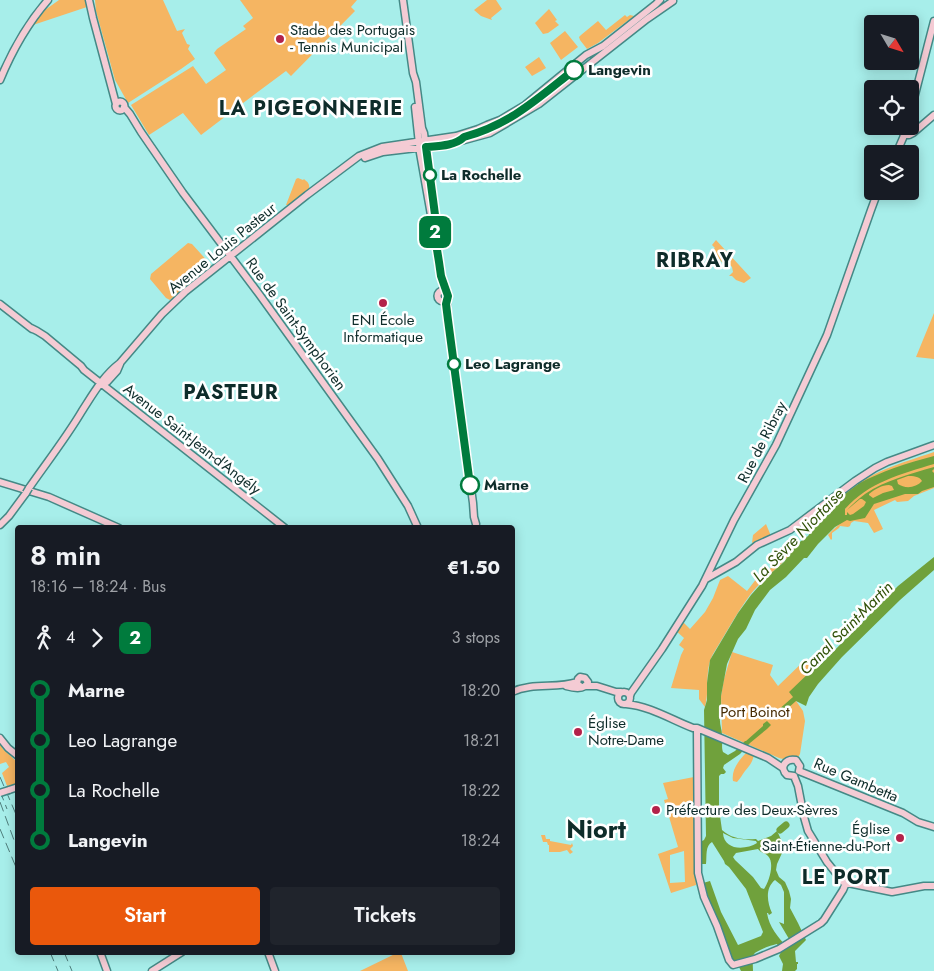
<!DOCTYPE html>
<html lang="en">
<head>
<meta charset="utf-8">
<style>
  :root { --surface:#171b24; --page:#20242c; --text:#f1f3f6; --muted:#9ea1a6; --accent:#ea580c }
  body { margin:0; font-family:Jost,sans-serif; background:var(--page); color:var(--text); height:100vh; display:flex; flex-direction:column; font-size:19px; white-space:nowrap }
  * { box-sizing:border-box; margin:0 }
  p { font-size:16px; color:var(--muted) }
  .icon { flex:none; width:28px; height:28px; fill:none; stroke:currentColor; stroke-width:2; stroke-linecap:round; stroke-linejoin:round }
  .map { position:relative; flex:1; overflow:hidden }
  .sheet { position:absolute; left:15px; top:525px; width:500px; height:430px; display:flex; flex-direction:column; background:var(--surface); border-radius:5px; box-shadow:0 2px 12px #0003 }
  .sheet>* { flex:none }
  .badge { padding:0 10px; border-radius:8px; font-size:18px; line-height:32px }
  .needle { width:32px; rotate:128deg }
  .buttons { position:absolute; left:864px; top:15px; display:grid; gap:10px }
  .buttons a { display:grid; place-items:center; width:55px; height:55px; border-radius:5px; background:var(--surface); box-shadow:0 2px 12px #0003; font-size:25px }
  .map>.badge { position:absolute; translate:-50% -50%; box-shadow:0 0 0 2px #fff }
  .legs { display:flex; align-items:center; gap:8px; height:55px; padding:0 15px; font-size:16px }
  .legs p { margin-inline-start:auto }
  .headline { display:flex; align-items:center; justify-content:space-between; height:85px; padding:0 15px }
  h1 { font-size:28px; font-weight:600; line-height:38px }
  .button { display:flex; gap:10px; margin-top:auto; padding:10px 15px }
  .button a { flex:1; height:58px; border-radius:5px; background:var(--accent); color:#fff; font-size:20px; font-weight:600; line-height:58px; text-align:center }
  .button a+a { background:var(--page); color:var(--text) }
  ul { padding:0 15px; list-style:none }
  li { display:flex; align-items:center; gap:18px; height:50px; font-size:19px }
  li i { display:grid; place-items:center; width:8px; height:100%; margin:0 6px; background:currentColor }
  li i::after { content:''; width:12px; height:12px; margin:-6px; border:4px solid; border-radius:50%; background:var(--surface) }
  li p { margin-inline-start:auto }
  li:first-child i { background:linear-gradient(#0000 50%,currentColor 0) }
  li:last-child i { background:linear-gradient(currentColor 50%,#0000 0) }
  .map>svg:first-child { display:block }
  .green { fill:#f5b562; fill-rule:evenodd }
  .water { fill:#70a13c; fill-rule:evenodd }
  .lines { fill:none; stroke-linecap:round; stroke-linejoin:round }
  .river { stroke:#70a13c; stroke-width:7 }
  .secondary-casing { stroke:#448986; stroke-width:9 }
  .secondary { stroke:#f4cbd4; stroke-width:6 }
  .rail { stroke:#4f7e7c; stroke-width:1; stroke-dasharray:10 5; stroke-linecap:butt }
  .secondary-bridge-casing { stroke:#448986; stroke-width:9; stroke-linecap:butt }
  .secondary-bridge { stroke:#f4cbd4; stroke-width:6 }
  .line-1-casing { stroke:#fff; stroke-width:11 }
  .line-1 { stroke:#007b3d; stroke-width:8 }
  .poi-dot { fill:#b3224a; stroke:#fff; stroke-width:2 }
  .stop-1-dot { fill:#fff; stroke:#007b3d; stroke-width:2.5 }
  .labels { text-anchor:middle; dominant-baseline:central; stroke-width:5; stroke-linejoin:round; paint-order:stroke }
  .poi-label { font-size:15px; fill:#0e2c2a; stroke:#fff; text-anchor:start }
  .stop-label { font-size:15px; font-weight:bold; fill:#0e2c2a; stroke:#fff; text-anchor:start }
  .street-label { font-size:15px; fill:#0e2c2a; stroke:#fff }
  .park-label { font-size:15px; fill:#452900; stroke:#fff }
  .water-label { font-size:16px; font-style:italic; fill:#315108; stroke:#fff }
  .district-label { font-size:20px; font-weight:bold; letter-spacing:1px; fill:#0e2c2a; stroke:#fff }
  .town-label { font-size:25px; font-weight:bold; fill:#0e2c2a; stroke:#fff }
</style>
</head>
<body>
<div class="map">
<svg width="934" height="971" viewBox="0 0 934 971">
  <rect width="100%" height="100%" fill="#a7eeea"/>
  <path class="green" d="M59,0h27l1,7 -54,18 12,-15z
    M95,0h68l14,31 8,-2 -3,4 5,11 3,1 -2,4 7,10 -14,10 -53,34 -13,-23 -19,-69z
    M240,0h117l-6,7 4,4 -64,65 -5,-5 -31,23 -54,41 -18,-22 -34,22 -18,-30 62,-39 13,18 20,-14 -12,-17 3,-4 29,-20 -3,-3 10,-8z
    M487,0h9l6,9 -11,9 1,2 -11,-4 -7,-6z
    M549,9l8,11 -2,1 4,4 -11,8 -5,1 -8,-11z
    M625,15l2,2 3,-2 4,1 -36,27 -11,6 -7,-9 -1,-3 2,-2 17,-14 8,9z
    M565,31l13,16 -17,13 -11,-17z
    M539,57l7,11 -14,8 -7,-9z
    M298,178l5,2 1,-1c3,3 6,4 5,10l-21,16h-2l10,-26z
    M716,240l35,38 -7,5 -8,-3 -4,-4h-3l4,-4 -1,-5 -2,-2 -5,1 -13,-16 3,-2 -3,-3z
    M188,243l4,1 19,21 -41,35 -4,-2 -16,-19 1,-5z
    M934,313v46l-18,-2z
    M934,452v36l-20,8 -6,5 -11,1 -2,-2 -21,10 9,19 -9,4 -6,-10 -14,-2 -3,2 -1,3 -2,1 -8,-1 -1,2 -7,5v6l-1,1 -3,-5c9,-10 17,-12 17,-26l2,-3 -6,-9c29,-26 58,-33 93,-45z
    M766,524l5,12 -3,1 -1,-1 -15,7 1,-8z
    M797,544c-11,20 -33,33 -47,51 -14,19 -25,40 -37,59 -9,17 -3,36 -8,53l-6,-8v-9l-28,-2 10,-33 3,-6 -5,-4 5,-7 -9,-8 7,-9 8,8 15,-17 8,-14 7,-18 8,-4 19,15 10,-13 7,-6 9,-5 18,-21h3z
    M732,652l41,13 -3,10 8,11 28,-27 9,9 -25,24 13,19 2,10 -5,33 -3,5c-7,-1 -12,1 -18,-1l-57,-25 -1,-37 3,-17z
    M0,744l3,5 14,13v22l-10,2 -5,-13 7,-6 -3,-5 -6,2z
    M747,752l7,3c-2,8 -4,10 -9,16 -3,4 -5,8 -8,11l-4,-1c-2,-11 6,-21 14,-29z
    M694,777l2,108 -25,8 -13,-39 20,-7 -14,-47 4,-1 -5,-16zM684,851l1,31 -15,1v-28z
    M541,835h4l1,4h4v2l21,4 1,-2 1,3 -3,3 3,3 -3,2 -3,-4 -7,2h-11v-7h-1l-1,-3h-4z
    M399,952l2,1 7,18h-48z"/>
  <path class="water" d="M934,456v8c-33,10 -65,18 -89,45v6h2v-3l3,3 3,-1 11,-8 2,-4 -4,-3h-2l-13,11c5,-5 11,-11 18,-16 21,-14 45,-20 69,-27v2l-2,2 2,2v14l-12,4 -4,3h-13l-31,10 -9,14 -15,3 -3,-1 -12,7 -17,17 -11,14h-3l-18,19 -16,13 -15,20 -9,19 -8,10 -11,25 -6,32v18c-3,8 1,14 1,21 1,6 -1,12 1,17l5,3 7,-4 10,-10h1l17,-15v-2l4,-3 4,4 -4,4 -17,14 -10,11 -16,11 -1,3 3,4 -2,2h-3l-2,2v33l3,21c10,9 22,10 34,9l2,2 13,-5 6,-5c4,8 6,12 6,21l-1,1 -5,11 -1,6 3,7 6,5 4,9 2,8 -1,9 8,15 8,17 -11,11 1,11h2v2h-1v5l-2,2h-13l1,-7 -4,-8 2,-4 -4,-8c-5,1 -20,6 -23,10 -2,4 -1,13 -1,17h-12l-4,-8 -6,-6 -28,-74 7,-2 11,31 17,33 23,-9 2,-4 -17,-43 -17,-22 -4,-3 -1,-3 -12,-19c-7,4 -5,14 -6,22h-4v-23l2,-1 2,-4 -2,-126 3,-10v-17l3,-23 28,-47 13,-18 18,-20 15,-13 13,-18 11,-8 8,-11 13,-11 12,-17 16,-12h1v-1c24,-13 49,-21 76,-28zM908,476c5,0 11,0 14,5 -6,7 -17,8 -24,3l-1,-4zM889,485l3,1 2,4 -11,3 -10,5 -4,-3v-1c6,-5 13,-9 20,-9zM723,833l10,5 23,3 1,2c-11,7 -33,8 -34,-10zM758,849c3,4 7,4 10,7 7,7 1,26 -4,33l-3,-1 -8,-11 -18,-17 -2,-3 3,-4zM775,880l6,5 3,7v32l-5,-2 13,22 -5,3c-9,-10 -18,-20 -20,-34h1l1,2 3,-2c-5,-11 -7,-25 3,-33z
    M934,557v13l-34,30 -58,57 -24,27 -9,13 -3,9 -10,-5 -17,15 3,-5 -4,3 -1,-3 16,-14 -4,-5 26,-25h3l6,-6 74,-75z"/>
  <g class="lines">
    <path class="river" d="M780,830l6,-5"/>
    <g class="secondary-casing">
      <path id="secondary" d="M89,0l4,18 23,86
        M403,0l10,73 3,9 6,46 2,5 11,90v8
        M0,80c12,-29 27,-56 48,-80
        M115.5 106a4.5 4.5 0 1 1 9 0a4.5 4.5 0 1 1-9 0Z
        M124,107l6,7 11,18 42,61 76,101 119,165 30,47 10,22
        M415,107l5,46 11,62
        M910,114l24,-93
        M904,135h5l4,-2 21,-18
        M896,154l7,-16 4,-12
        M365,158l18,-6 67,-8 40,-11 49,-29 108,-85 26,-18
        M433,228l8,48 5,15
        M437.5 296a5.5 5.5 0 1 1 11 0a5.5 5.5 0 1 1-11 0Z
        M447,300l1,20 25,183 1,14 2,7
        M0,304l32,25
        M31,328l6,3 8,5 36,30 3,4 201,158
        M107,382l10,-11 3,-7
        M0,482l49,15 70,31
        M29,488c18,-26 37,-50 53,-77 11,-17 21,-35 38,-48l42,-49 23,-22 122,-97 52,-39 23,-9 74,-11 22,-7 9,-4 13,-5 25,-15 61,-50 17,-9 53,-42 4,-4
        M0,525l9,-9 17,-23
        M706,579l30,-17 21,-17 33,-15 65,-49 20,-13 12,-6 47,-17
        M566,686c7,2 19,4 22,-4l-3,-4 -5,-1 -2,2 -1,5 3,2
        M586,686h11l19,6h5
        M618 698a6 6 0 1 1 12 0a6 6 0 1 1-12 0Z
        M512,692c21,-10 44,-3 65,-10
        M630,696l1,-3 31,-44 40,-63 32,-66 42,-75 51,-110 44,-125 7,-19
        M626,704c24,2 46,16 67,24h4l71,30 15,10
        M697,728l1,145 6,24 13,29 12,34 4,5 22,-6 24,-10 42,-26 3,-3 19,-30 3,-7
        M0,738l8,10 10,8
        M799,771l104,42 15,9 16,5
        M794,776l4,10 6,31 4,14 19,31 16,20 49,10 32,-6h10
        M794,776l-7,-1c-8,-7 -2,-17 9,-15l4,6 -1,5
        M9,790l9,-3
        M100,952l7,19
        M268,952l7,19
        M152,971l30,-19"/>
    </g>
    <use href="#secondary" class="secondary"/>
    <path class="rail" d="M0,777l18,42
      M0,791l7,18
      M0,802l18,49
      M0,829l18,43
      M50,952l8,19
      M64,952l8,19"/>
    <g class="secondary-bridge-casing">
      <path id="secondary-bridge" d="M26,493l3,-5
        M0,793l9,-3"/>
    </g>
    <use href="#secondary-bridge" class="secondary-bridge"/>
  </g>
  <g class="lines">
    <g class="line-1-casing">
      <path id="line-1" d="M470,485l-22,-165 -2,-16 2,-8 -7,-20 -2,-14 -5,-31 2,-8 -2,-16 -8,-60c12,-1 29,-1 38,-10 47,-13 73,-38 110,-67"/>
    </g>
    <use href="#line-1" class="line-1"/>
  </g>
  <g class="poi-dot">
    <circle cx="280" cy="39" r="5"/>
    <circle cx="383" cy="303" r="5"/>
    <circle cx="578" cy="732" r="5"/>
    <circle cx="656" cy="810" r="5"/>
    <circle cx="900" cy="838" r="5"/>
  </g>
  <g class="stop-1-dot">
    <circle cx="574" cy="70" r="9"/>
    <circle cx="430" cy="175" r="6"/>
    <circle cx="454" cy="364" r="6"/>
    <circle cx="470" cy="485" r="9"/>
  </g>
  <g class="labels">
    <g class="poi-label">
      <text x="290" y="30">Stade des Portugais<tspan x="290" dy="17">- Tennis Municipal</tspan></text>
      <text x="383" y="320" text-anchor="middle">ENI École<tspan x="383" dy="17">Informatique</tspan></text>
      <text x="588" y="723">Église<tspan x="588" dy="17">Notre-Dame</tspan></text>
      <text x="666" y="810">Préfecture des Deux-Sèvres</text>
      <text x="890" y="829" text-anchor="end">Église<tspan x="890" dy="17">Saint-Étienne-du-Port</tspan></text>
    </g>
    <g class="stop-label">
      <text x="588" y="70">Langevin</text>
      <text x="441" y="175">La Rochelle</text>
      <text x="465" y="364">Leo Lagrange</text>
      <text x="484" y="485">Marne</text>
    </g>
    <g class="street-label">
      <text transform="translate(222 248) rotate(-39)">Avenue Louis Pasteur</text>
      <text transform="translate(296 324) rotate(54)">Rue de Saint-Symphorien</text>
      <text transform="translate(192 439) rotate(38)">Avenue Saint-Jean-d'Angély</text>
      <text transform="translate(762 442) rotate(-63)">Rue de Ribray</text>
      <text transform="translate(856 780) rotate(23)">Rue Gambetta</text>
    </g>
    <g class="park-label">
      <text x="755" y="712">Port Boinot</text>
    </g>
    <g class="water-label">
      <text transform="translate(798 535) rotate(-46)">La Sèvre Niortaise</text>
      <text transform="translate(846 628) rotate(-45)">Canal Saint-Martin</text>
    </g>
    <g class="district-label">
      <text x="311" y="108">LA PIGEONNERIE</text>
      <text x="695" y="260">RIBRAY</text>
      <text x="231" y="392">PASTEUR</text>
      <text x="846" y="877">LE PORT</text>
    </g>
    <g class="town-label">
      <text x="596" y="829">Niort</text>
    </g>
  </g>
</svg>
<div class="buttons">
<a><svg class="needle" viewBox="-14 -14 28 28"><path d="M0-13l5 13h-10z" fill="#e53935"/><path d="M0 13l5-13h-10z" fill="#9ea1a6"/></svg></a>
<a><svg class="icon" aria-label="locate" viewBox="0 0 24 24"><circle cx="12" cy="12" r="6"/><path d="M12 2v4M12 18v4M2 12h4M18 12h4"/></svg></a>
<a><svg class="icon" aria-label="layers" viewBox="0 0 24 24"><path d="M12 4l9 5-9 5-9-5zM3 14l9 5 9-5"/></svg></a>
</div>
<b class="badge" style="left:435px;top:232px;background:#007b3d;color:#fff">2</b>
<section class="sheet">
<div class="headline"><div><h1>8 min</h1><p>18:16 – 18:24 · Bus</p></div><b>€1.50</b></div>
<div class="legs"><svg class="icon" aria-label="walk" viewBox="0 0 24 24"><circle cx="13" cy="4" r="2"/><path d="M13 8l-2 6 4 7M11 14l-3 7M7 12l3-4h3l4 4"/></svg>4<svg class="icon" aria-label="forward" viewBox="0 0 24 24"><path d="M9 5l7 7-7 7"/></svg><b class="badge" style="background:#007b3d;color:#fff">2</b><p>3 stops</p></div>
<ul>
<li><i style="color:#007b3d"></i><b>Marne</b><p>18:20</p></li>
<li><i style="color:#007b3d"></i><span>Leo Lagrange</span><p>18:21</p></li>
<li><i style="color:#007b3d"></i><span>La Rochelle</span><p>18:22</p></li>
<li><i style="color:#007b3d"></i><b>Langevin</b><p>18:24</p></li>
</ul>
<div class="button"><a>Start</a><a>Tickets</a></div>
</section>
</div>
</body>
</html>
